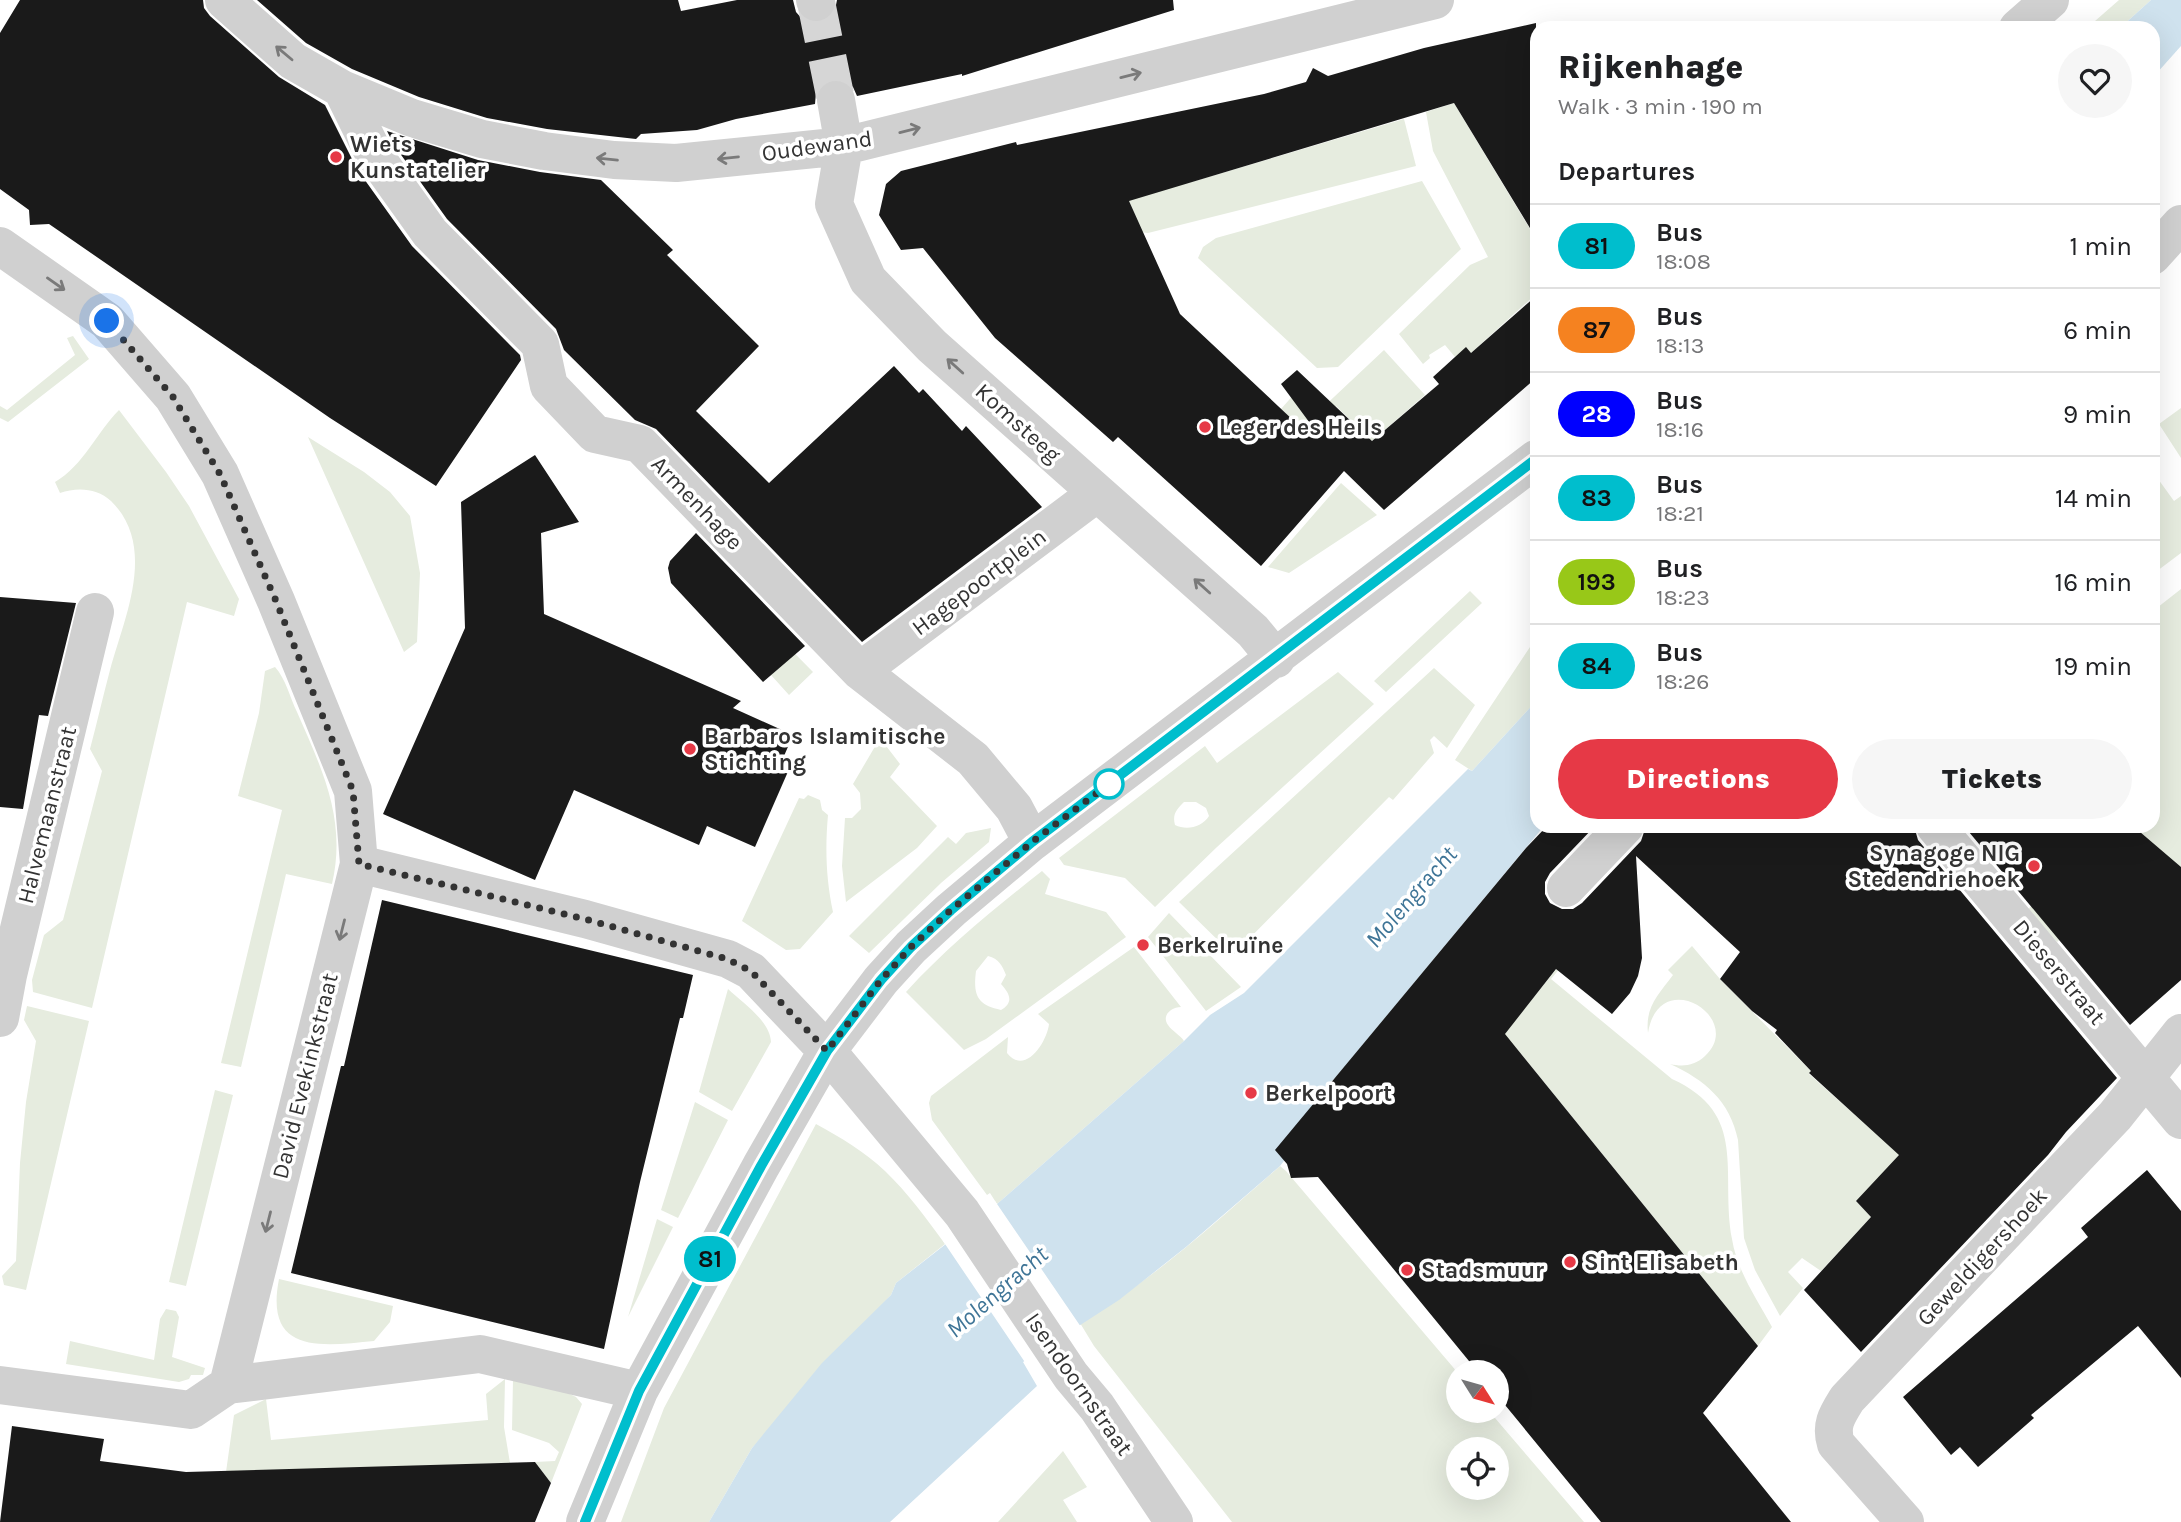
<!DOCTYPE html>
<html lang="en">
<head>
<meta charset="utf-8">
<style>
  :root { --surface:#fff; --page:#f6f6f6; --text:#202124; --muted:#757577; --line:#e0e0e0; --accent:#e63946 }
  body { margin:0; font-family:Karla,sans-serif; background:var(--page); color:var(--text); height:100vh; display:flex; flex-direction:column; font-size:26px; white-space:nowrap }
  * { box-sizing:border-box; margin:0 }
  p { font-size:23px; color:var(--muted) }
  .icon { flex:none; width:38px; height:38px; fill:none; stroke:currentColor; stroke-width:2; stroke-linecap:round; stroke-linejoin:round }
  .map { position:relative; flex:1; overflow:hidden }
  .sheet { position:absolute; left:1530px; top:21px; width:630px; height:812px; display:flex; flex-direction:column; background:var(--surface); border-radius:21px; box-shadow:0 7px 28px #0002 }
  .sheet>* { flex:none }
  .badge { padding:0 14px; border-radius:23px; font-size:24px; line-height:46px }
  .needle { width:46px; rotate:127deg }
  .buttons { position:absolute; left:1446px; top:1360px; display:grid; gap:14px }
  .buttons a { display:grid; place-items:center; width:63px; height:63px; border-radius:50%; background:var(--surface); box-shadow:0 7px 28px #0002; font-size:35px }
  .you { position:absolute; width:35px; height:35px; margin:-18px; border:5px solid #fff; border-radius:50%; background:#1a73e8; box-shadow:0 0 0 10px #1a73e833 }
  .map>.badge { position:absolute; translate:-50% -50%; box-shadow:0 0 0 4px #fff }
  h2 { padding:0 28px; font-size:26px; line-height:63px }
  .round { display:grid; place-items:center; flex:none; width:74px; height:74px; border-radius:37px; background:var(--page) }
  .overview { display:flex; align-items:center; justify-content:space-between; height:119px; padding:0 28px }
  h1 { font-size:33px; font-weight:800; line-height:52px }
  .primary-button { display:flex; gap:14px; margin-top:auto; padding:14px 28px }
  .primary-button a { flex:1; height:80px; border-radius:42px; background:var(--accent); color:#fff; font-size:28px; font-weight:800; line-height:80px; text-align:center }
  .primary-button a+a { background:var(--page); color:var(--text) }
  ul { padding:0; list-style:none }
  li { display:flex; align-items:center; gap:21px; height:84px; padding:0 28px; border-top:2px solid var(--line) }
  li div { flex:1 }
  li b { display:block; font-size:26px }
  li em { font-style:normal }
  li .badge { min-width:77px; font-weight:700; text-align:center }
  .map>svg:first-child { display:block }
  .green { fill:#e6ecdf; fill-rule:evenodd }
  .water { fill:#cfe2ee }
  .pier { fill:#fff }
  .building { fill:#1a1a1a }
  .lines { fill:none; stroke-linecap:round; stroke-linejoin:round }
  .minor-tunnel { stroke:#d6d6d6; stroke-width:38; stroke-dasharray:38 19; stroke-linecap:butt }
  .minor { stroke:#d0d0d0; stroke-width:38 }
  .oneway { stroke:#7a7a7a }
  .line-casing { stroke:#fff; stroke-width:16 }
  .line { stroke:#00becd; stroke-width:10 }
  .walk { stroke:#333; stroke-width:7; stroke-dasharray:0 12.6 }
  .poi-dot { fill:#e63946; stroke:#fff; stroke-width:2.5 }
  .stop-dot { fill:#fff; stroke:#00becd; stroke-width:3.5 }
  .labels { text-anchor:middle; dominant-baseline:central; stroke-width:7; stroke-linejoin:round; paint-order:stroke }
  .poi-label { font-size:23px; font-weight:bold; fill:#333; stroke:#fff; text-anchor:start }
  .street-label { font-size:23px; fill:#333; stroke:#fff }
  .water-label { font-size:24px; font-style:italic; fill:#3f7597; stroke:#fff }
</style>
</head>
<body>
<div class="map">
<svg width="2181" height="1522" viewBox="0 0 2181 1522">
  <rect width="100%" height="100%" fill="#fff"/>
  <path class="green" d="M2119,0h32l-31,28h-33z
    M1454,103l82,136v55l-65,59 -16,4 -10,-12 -16,10 1,3 -7,6 -24,-30 71,-69 18,-8 -55,-106 -7,-39z
    M1404,119l12,47 -268,67 -117,-14 164,-38z
    M1422,181l39,68 -123,118 -21,1 -119,-110 5,-11 13,-9z
    M73,336l16,23 -81,63 -8,-4v-12l7,4 68,-55 -8,-17z
    M1384,350l41,45 -53,46 -36,-35 -26,30 -29,-27 15,-17 22,20z
    M2181,408v50l-22,-34z
    M119,410l47,62 23,34 50,93 -5,17 -47,-14 -95,406 -59,-16 -1,-12 12,-45 19,-15 39,-149 -12,-22c7,-26 13,-53 20,-79 14,-52 48,-123 1,-169 -14,-13 -34,-14 -51,-8l-5,-11c28,-16 42,-50 64,-72z
    M308,437l56,35 26,20 20,24 10,57 -3,69 -13,10z
    M2153,472l21,29 7,-5v57l-28,21z
    M1341,483l36,32 -88,58 -21,-6z
    M2181,589v278l-45,4 -79,71 -29,-33 96,-83h28l1,-215z
    M1470,591l12,12 -96,89 -12,-11z
    M743,601l70,71 -24,23 -18,-20 9,-8z
    M1536,638v63l-64,70 -17,-11z
    M275,667c11,12 15,31 22,45 25,57 50,108 35,172l-46,-10 -45,193 -20,-4 61,-253 -44,-14 21,-83 6,-42z
    M1434,668l41,37 -28,43 -13,-12 -4,4 4,13 -41,47 -4,-3 -156,158 -54,-53z
    M1338,672l36,32 -157,143 -62,60 -30,-29 -61,-13 -5,-7 146,-112 12,17zM1184,802h12l10,6 3,8c-7,11 -22,15 -34,9 -3,-11 2,-16 9,-23z
    M880,738l20,26 -10,13 47,49 -20,22 -71,54 -4,-36 3,-48h7l9,-9 -1,-16 -7,-9z
    M808,795l12,5 2,10 6,5c-3,34 -2,64 5,97l-33,37 -14,1 -44,-29 57,-123 5,1z
    M991,828l-2,14 -48,41 -72,70 -20,-17 99,-99 8,7 10,-11z
    M1042,871l8,8 -5,15 61,18 20,25 -140,102 -22,11 -58,-58c41,-45 88,-83 136,-121zM988,956c11,3 14,9 18,19l-5,9c9,10 13,18 0,26 -24,-5 -28,-15 -25,-39z
    M1169,913l72,74 -35,24 -58,-74z
    M1692,946l28,33 91,92 -2,3 107,95 -60,32 15,16 -50,54 -19,-13 -14,14 15,16 -23,28 -25,-46 -11,-32 -6,-98c-8,-39 -33,-60 -68,-76 13,3 24,2 35,-8 41,-38 -46,-92 -57,-23 -3,-26 10,-38 25,-58l-5,-5z
    M1134,947l47,60c-9,0 -20,8 -13,18 4,6 12,10 16,16l-187,163 -7,-11 -3,2 -55,-75 -3,-17 2,-7 77,-59 -1,16c18,23 40,-11 42,-29l-11,-10z
    M1558,967l2,1 -9,11 121,100c77,35 48,93 60,160 5,32 25,60 40,88l-14,19 -245,-302 -12,-6z
    M728,989c15,14 42,32 43,53l-39,69 -33,-19z
    M27,1006l62,15 -63,269 -22,-5 -2,-9 14,-15 4,-98 6,-61 10,-61 -12,-21z
    M215,1090l18,5 -47,191 -17,-4z
    M695,1102l33,18 -50,98 -17,-8z
    M816,1124c24,13 49,28 69,47 23,22 41,47 60,73l-49,39 -5,12 -139,153 -43,74h-88l43,-114z
    M1280,1166l6,5 172,202v37l31,1 95,111h-352l-138,-176 -14,-23c73,-43 136,-101 200,-157zM1458,1449h38v39h-38z
    M657,1219l16,8 -45,90z
    M279,1279l114,27 -3,16 -16,19c-52,5 -110,14 -95,-62z
    M166,1309l10,2 3,6 -7,40 33,11 -2,7h-12l-2,4 -10,3 -113,-18 4,-23 84,19 6,-41z
    M505,1379l-1,48 6,36 -284,9 8,-57 32,-16 5,41 217,-20 -2,-26z
    M513,1379l55,14 8,4 6,7 -31,79 -16,-21 20,-1 4,-9 -10,-9 -37,-13z
    M1063,1451l24,36 -24,13 14,22h-79z"/>
  <path class="water" d="M2151,0h30v46l-25,28 4,9 -7,10 -1,-65h-32z
    M1536,701v125h8l-208,251 -14,13 -1,23 -41,53 -94,81 -67,53 -96,62 14,24 -147,136h-181l43,-74 70,-85 69,-68 5,-12 101,-79 187,-163 26,-26 34,-22 224,-224 4,2z"/>
  <path class="pier" d="M995,1201l86,126 -54,37 14,22 -98,-145z"/>
  <path class="building" d="M20,0h183l1,8 6,8 69,61 46,28 32,64 55,77 108,109 1,5 -85,126 -106,-68 -281,-194 -19,1 -1,-15 -29,-21v-156z
    M257,0h421l3,11 56,-11h56l3,12 7,8 12,4 10,-2 9,-7 3,-15h336l1,10 -212,66v-2l-105,22 -4,-9 -9,-7 -12,-1 -9,4 -7,9 -1,12 -79,15 -39,11 -56,4 -5,5 -89,-10 -60,-11 -68,-21 -67,-28 -46,-26z
    M1536,23v215l-82,-135 -325,98 51,113 130,122 5,-6 -34,-46 16,-14 75,71 67,-57 -6,-7 33,-30 5,6 65,-57v82l-152,132 -40,-39 -83,95 -143,-129 -5,5 -118,-104 -72,-90 -22,2 -22,-35 7,-31 15,-13 115,-29 1,3 247,-51 42,-12 7,-14 15,8 96,-28z
    M387,131l91,29 62,12 61,8 72,70 -6,5 92,91 -63,65 73,72 125,-117 25,27 4,-4 39,42 4,-5 76,81 -180,135 -206,-213 -21,-9 -71,-70 -8,-21 -109,-110 -53,-74z
    M535,455l44,67 -38,11 3,81 197,87 -8,7 60,27 -12,28 9,4 -35,80 -48,-21 -8,19 -125,-55 -39,90 -152,-66 82,-186 -4,-126z
    M696,533l109,113 -42,36 -92,-99 -3,-15 2,-7z
    M0,597l76,6 -28,113 -9,-1 -16,94 -23,-2z
    M1547,826h48l-45,47 -5,9v12l5,9 12,6h11l9,-6 59,-62 5,-15h268l4,14 199,238 -51,54 -18,23 -187,197 -57,-62 67,-73 -15,-16 43,-46 -90,-82 2,-2 -36,-38 2,-3 -25,-19 -32,-32 20,-27 -104,-96 6,102 -4,18 -8,17 -18,21 -56,-45 -51,65 253,312 -55,67 88,109h-190l-105,-128v-22h-18l-160,-195 -27,1 -4,-14 -12,-14 251,-302z
    M1964,826h169l48,41v113l-51,45z
    M382,900l311,75 -10,43h-3l-40,164 -36,167 -313,-76 50,-207h3z
    M2147,1170l34,41v167l-43,-52 -107,89 3,3 -56,49 -18,-20 -9,8 -48,-58 185,-160 -7,-9z
    M12,1426l92,13 -4,22 86,11 349,-10 16,21 -16,39h-535z"/>
  <g class="lines">
    <path class="minor-tunnel" d="M816,2l20,98"/>
    <path class="minor" d="M224,0l69,61 49,28 70,29 70,21 62,12 70,9 62,3 168,-17 591,-146
      M815,0l1,2
      M2018,28l32,-28
      M342,89l33,67 55,77 110,111 9,42 46,48 45,10 220,227 113,88 41,49 18,34
      M836,100l8,46 -10,58 34,76 64,66 321,285 23,28
      M0,246l107,75 66,76 47,77 56,127 77,190 6,73 -131,521
      M2152,256l29,-32
      M860,671l237,-178
      M1935,826l246,294
      M359,864l226,55 143,40 23,12 76,80 135,162 109,163 26,31 77,115
      M1566,888l59,-62
      M0,1018l8,-43 87,-363
      M0,1385l191,25 37,-25 252,-31 159,37
      M585,1522l54,-131 122,-225 66,-115 54,-71 30,-33 40,-37 81,-68 504,-383
      M1905,1522l-69,-78c-6,-19 1,-29 11,-45l268,-283 66,-83"/>
  </g>
  <defs><path id="oneway-shaft" d="M-6 0H5M1.5-3L5.5 0L1.5 3" fill="none" stroke-width="1.6" stroke-linecap="round" stroke-linejoin="round" transform="scale(1.75)"/></defs>
  <g class="oneway">
    <use href="#oneway-shaft" transform="translate(284 53) rotate(-140)"/>
    <use href="#oneway-shaft" transform="translate(1131 75) rotate(-14)"/>
    <use href="#oneway-shaft" transform="translate(910 130) rotate(-14)"/>
    <use href="#oneway-shaft" transform="translate(728 158) rotate(174)"/>
    <use href="#oneway-shaft" transform="translate(607 159) rotate(-174)"/>
    <use href="#oneway-shaft" transform="translate(56 284) rotate(35)"/>
    <use href="#oneway-shaft" transform="translate(955 366) rotate(-138)"/>
    <use href="#oneway-shaft" transform="translate(1202 586) rotate(-138)"/>
    <use href="#oneway-shaft" transform="translate(342 930) rotate(104)"/>
    <use href="#oneway-shaft" transform="translate(268 1222) rotate(104)"/>
  </g>
  <g class="lines">
    <g class="line-casing">
      <path id="line" d="M585,1522l54,-131 122,-225 66,-115 54,-71 30,-33 40,-37 81,-68 504,-383"/>
    </g>
    <use href="#line" class="line"/>
    <path class="walk" d="M107,321l66,76 47,77 56,127 77,190 6,73 226,55 142,40 24,12 76,80 54,-71 30,-33 40,-37 81,-68 77,-58"/>
  </g>
  <g class="poi-dot">
    <circle cx="336" cy="157" r="7"/>
    <circle cx="1205" cy="427" r="7"/>
    <circle cx="690" cy="749" r="7"/>
    <circle cx="2034" cy="866" r="7"/>
    <circle cx="1143" cy="945" r="7"/>
    <circle cx="1251" cy="1093" r="7"/>
    <circle cx="1570" cy="1262" r="7"/>
    <circle cx="1407" cy="1270" r="7"/>
  </g>
  <circle class="stop-dot" cx="1109" cy="784" r="14"/>
  <g class="labels">
    <g class="poi-label">
      <text x="350" y="144">Wiets<tspan x="350" dy="26">Kunstatelier</tspan></text>
      <text x="1219" y="427">Leger des Heils</text>
      <text x="704" y="736">Barbaros Islamitische<tspan x="704" dy="26">Stichting</tspan></text>
      <text x="2020" y="853" text-anchor="end">Synagoge NIG<tspan x="2020" dy="26">Stedendriehoek</tspan></text>
      <text x="1157" y="945">Berkelruïne</text>
      <text x="1265" y="1093">Berkelpoort</text>
      <text x="1584" y="1262">Sint Elisabeth</text>
      <text x="1421" y="1270">Stadsmuur</text>
    </g>
    <g class="street-label">
      <text transform="translate(817 146) rotate(-8)">Oudewand</text>
      <text transform="translate(1018 423) rotate(42)">Komsteeg</text>
      <text transform="translate(697 503) rotate(46)">Armenhage</text>
      <text transform="translate(979 582) rotate(-37)">Hagepoortplein</text>
      <text transform="translate(47 815) rotate(-76)">Halvemaanstraat</text>
      <text transform="translate(2059 972) rotate(50)">Dieserstraat</text>
      <text transform="translate(305 1076) rotate(-76)">David Evekinkstraat</text>
      <text transform="translate(1982 1257) rotate(-47)">Geweldigershoek</text>
      <text transform="translate(1079 1384) rotate(55)">Isendoornstraat</text>
    </g>
    <g class="water-label">
      <text transform="translate(1411 897) rotate(-49)">Molengracht</text>
      <text transform="translate(997 1292) rotate(-41)">Molengracht</text>
    </g>
  </g>
</svg>
<div class="buttons">
<a><svg class="needle" viewBox="-14 -14 28 28"><path d="M0-13l5 13h-10z" fill="#e53935"/><path d="M0 13l5-13h-10z" fill="#757577"/></svg></a>
<a><svg class="icon" aria-label="locate" viewBox="0 0 24 24"><circle cx="12" cy="12" r="6"/><path d="M12 2v4M12 18v4M2 12h4M18 12h4"/></svg></a>
</div>
<div class="you" style="left:107px;top:321px"></div>
<b class="badge" style="left:710px;top:1259px;background:#00becd;color:#111">81</b>
<section class="sheet">
<div class="overview"><div><h1>Rijkenhage</h1><p>Walk · 3 min · 190 m</p></div><a class="round"><svg class="icon" aria-label="heart" viewBox="0 0 24 24"><path d="M12 20l-8-8c-3-5 5-10 8-4 3-6 11-1 8 4z"/></svg></a></div>
<h2>Departures</h2>
<ul>
<li><span class="badge" style="background:#00becd;color:#111">81</span><div><b>Bus</b><p>18:08</p></div><em>1 min</em></li>
<li><span class="badge" style="background:#f58220;color:#111">87</span><div><b>Bus</b><p>18:13</p></div><em>6 min</em></li>
<li><span class="badge" style="background:#00f;color:#fff">28</span><div><b>Bus</b><p>18:16</p></div><em>9 min</em></li>
<li><span class="badge" style="background:#00becd;color:#111">83</span><div><b>Bus</b><p>18:21</p></div><em>14 min</em></li>
<li><span class="badge" style="background:#98c818;color:#111">193</span><div><b>Bus</b><p>18:23</p></div><em>16 min</em></li>
<li><span class="badge" style="background:#00becd;color:#111">84</span><div><b>Bus</b><p>18:26</p></div><em>19 min</em></li>
</ul>
<div class="primary-button"><a>Directions</a><a>Tickets</a></div>
</section>
</div>
</body>
</html>
